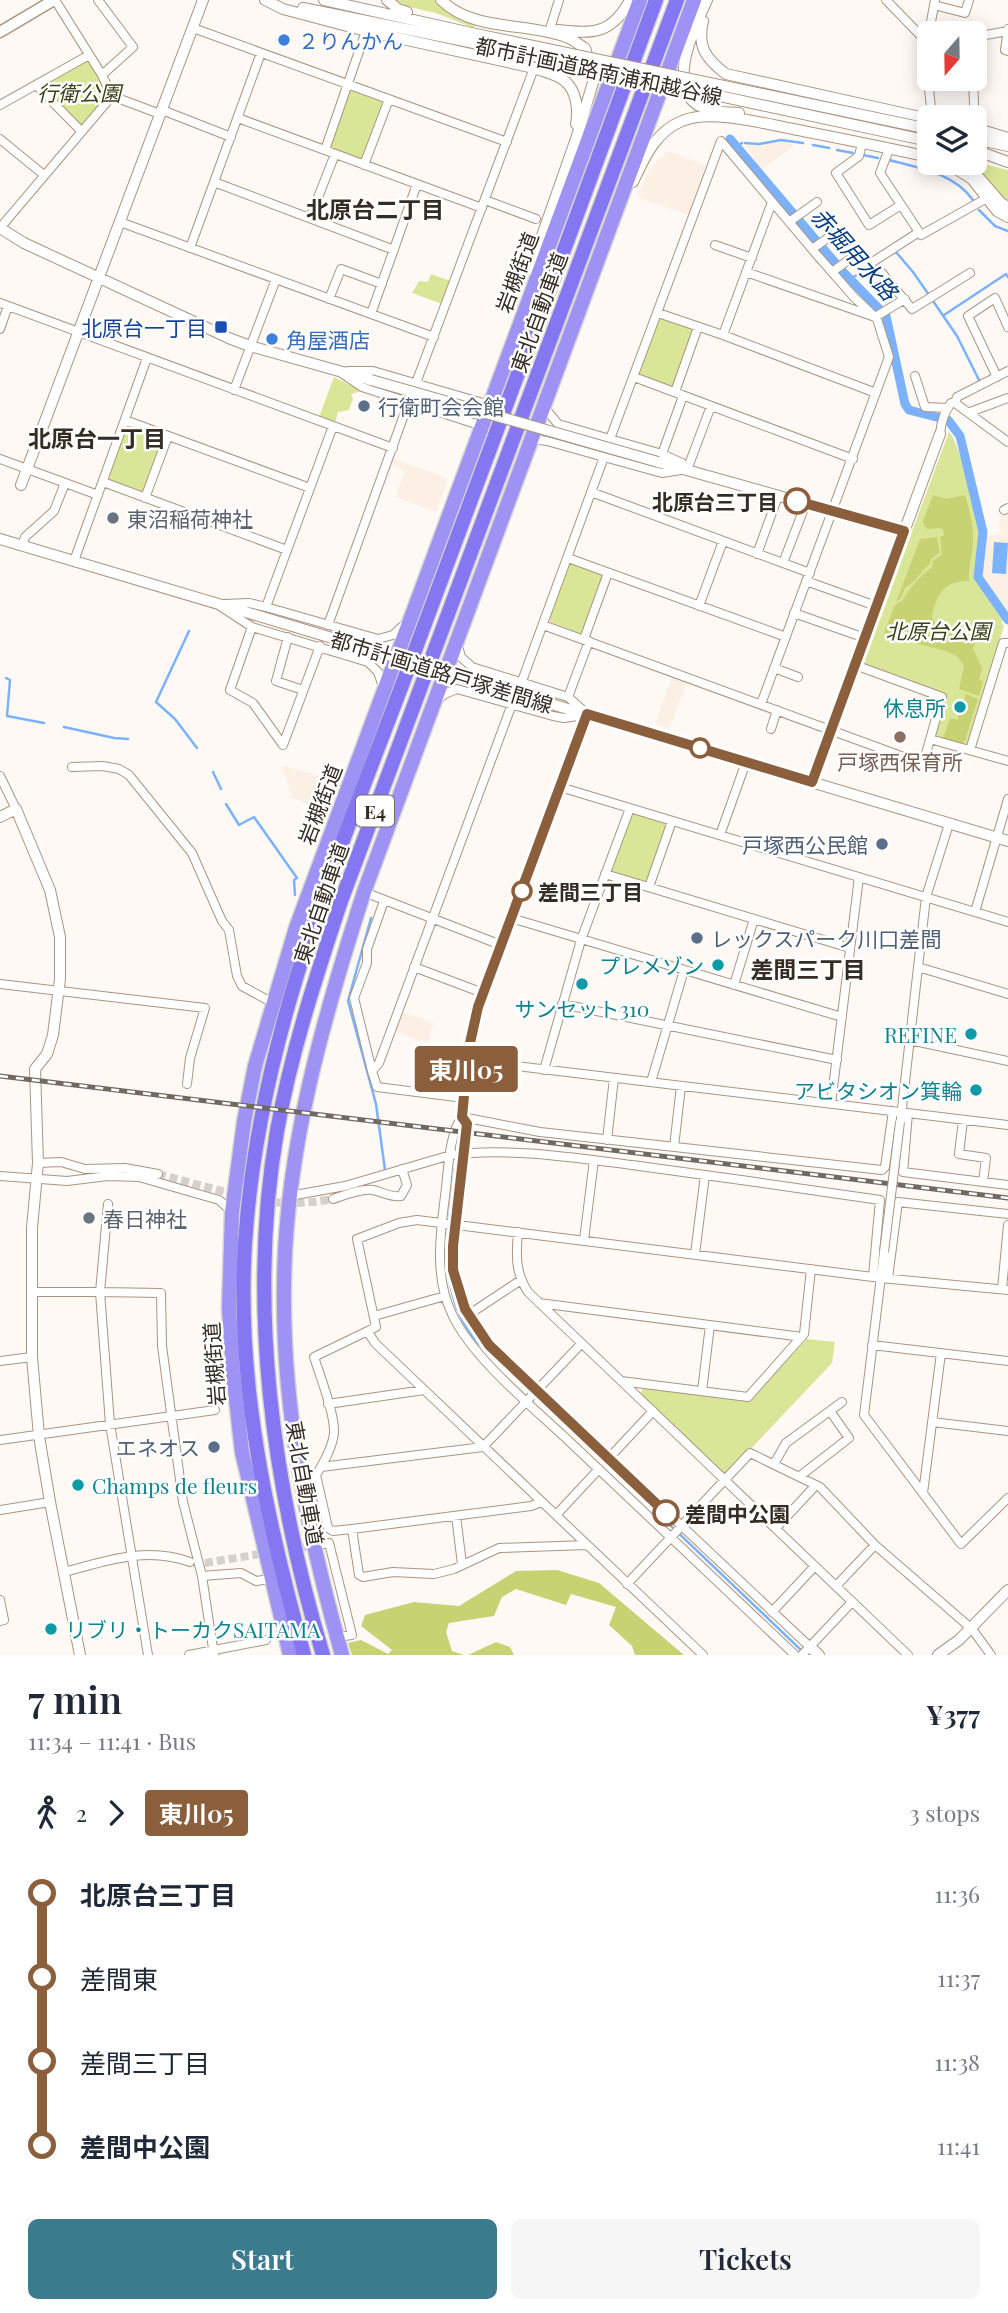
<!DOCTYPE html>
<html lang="en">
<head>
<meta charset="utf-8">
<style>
  :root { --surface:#fff; --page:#f6f6f7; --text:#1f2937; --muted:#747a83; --accent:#3a7b8e }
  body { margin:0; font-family:"Playfair Display","Noto Sans JP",serif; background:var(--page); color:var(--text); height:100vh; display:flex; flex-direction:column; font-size:26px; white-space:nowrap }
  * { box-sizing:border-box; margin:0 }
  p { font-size:23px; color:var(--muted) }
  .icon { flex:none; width:38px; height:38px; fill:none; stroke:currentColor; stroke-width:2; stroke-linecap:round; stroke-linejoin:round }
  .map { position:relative; height:1655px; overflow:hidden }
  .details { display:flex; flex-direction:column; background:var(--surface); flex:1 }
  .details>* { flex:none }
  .badge { padding:0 14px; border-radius:5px; font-size:24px; line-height:46px }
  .needle { width:46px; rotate:200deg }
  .tools { position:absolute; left:917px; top:21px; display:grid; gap:14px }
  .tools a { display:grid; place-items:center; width:70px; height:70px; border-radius:10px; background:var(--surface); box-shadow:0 4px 18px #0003; font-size:35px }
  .map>.badge { position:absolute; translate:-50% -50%; box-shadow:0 0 0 4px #fff }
  .legs { display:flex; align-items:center; gap:10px; height:77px; padding:0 28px; font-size:23px }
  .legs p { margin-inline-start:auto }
  .headline { display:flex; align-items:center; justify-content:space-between; height:119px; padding:0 28px }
  h1 { font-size:38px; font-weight:600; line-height:52px }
  .action { display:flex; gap:14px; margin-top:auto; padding:14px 28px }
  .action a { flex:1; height:80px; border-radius:10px; background:var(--accent); color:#fff; font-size:28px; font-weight:600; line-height:80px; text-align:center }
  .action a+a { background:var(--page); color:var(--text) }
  ul { padding:0 28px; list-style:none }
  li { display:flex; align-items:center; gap:24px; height:84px; font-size:26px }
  li i { display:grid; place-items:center; width:10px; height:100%; margin:0 9px; background:currentColor }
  li i::after { content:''; width:18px; height:18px; margin:-9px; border:5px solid; border-radius:50%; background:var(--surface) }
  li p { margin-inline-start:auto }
  li:first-child i { background:linear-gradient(#0000 50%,currentColor 0) }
  li:last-child i { background:linear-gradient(currentColor 50%,#0000 0) }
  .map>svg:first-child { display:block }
  .built { fill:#fcf0e5 }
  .green { fill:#dae697 }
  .forest { fill:#c7d372 }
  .water { fill:#7cb2fd }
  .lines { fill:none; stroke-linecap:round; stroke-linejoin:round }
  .stream { stroke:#7cb2fd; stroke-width:2.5 }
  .canal { stroke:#7cb2fd; stroke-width:9 }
  .minor-tunnel { stroke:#d6d0cb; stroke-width:8; stroke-dasharray:8 4; stroke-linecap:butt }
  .minor-casing { stroke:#ac9480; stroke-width:10 }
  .tertiary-casing { stroke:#ac9480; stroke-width:12 }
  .secondary-casing { stroke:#ac9480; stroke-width:13 }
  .trunk-casing { stroke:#d7d5d3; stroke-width:17 }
  .motorway-casing { stroke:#d7d5d3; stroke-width:17 }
  .minor { stroke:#fff; stroke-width:8 }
  .tertiary { stroke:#fff; stroke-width:10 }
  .secondary { stroke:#fff; stroke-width:10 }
  .trunk { stroke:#9e92f4; stroke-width:14 }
  .motorway { stroke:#8577f2; stroke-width:14 }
  .rail-casing { stroke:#706962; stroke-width:5 }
  .rail { stroke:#fff; stroke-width:2.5; stroke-dasharray:8; stroke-linecap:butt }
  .minor-bridge-casing { stroke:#ac9480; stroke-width:10; stroke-linecap:butt }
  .tertiary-bridge-casing { stroke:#ac9480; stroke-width:12; stroke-linecap:butt }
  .minor-bridge { stroke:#fff; stroke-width:8 }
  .tertiary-bridge { stroke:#fff; stroke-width:10 }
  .line-1-casing { stroke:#fff; stroke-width:16 }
  .line-1 { stroke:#8b5e3c; stroke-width:10 }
  .shop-dot { fill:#3f7fe0; stroke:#fff; stroke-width:2.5 }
  .transit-dot { fill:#1a4fb4; stroke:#fff; stroke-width:2.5 }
  .service-dot { fill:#5c6f8a; stroke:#fff; stroke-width:2.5 }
  .stop-1-dot { fill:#fff; stroke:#8b5e3c; stroke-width:3.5 }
  .worship-dot { fill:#6b7280; stroke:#fff; stroke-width:2.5 }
  .culture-dot { fill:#0f9aa8; stroke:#fff; stroke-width:2.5 }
  .education-dot { fill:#8d6e63; stroke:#fff; stroke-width:2.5 }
  .labels { text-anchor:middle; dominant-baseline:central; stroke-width:5; stroke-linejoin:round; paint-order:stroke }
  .shield { fill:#fff; stroke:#726b66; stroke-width:2 }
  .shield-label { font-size:19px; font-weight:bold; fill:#352c24 }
  .shop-label { font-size:21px; fill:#366cbe; stroke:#fff; text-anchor:start }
  .street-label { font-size:21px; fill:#352c24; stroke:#fff }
  .park-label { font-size:21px; font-style:italic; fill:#3b4017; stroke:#fff }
  .transit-label { font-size:21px; fill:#164399; stroke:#fff; text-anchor:end }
  .service-label { font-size:21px; fill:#4e5e75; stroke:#fff; text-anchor:start }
  .stop-label { font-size:21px; font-weight:bold; fill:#352c24; stroke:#fff; text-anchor:start }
  .worship-label { font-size:21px; fill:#5b616d; stroke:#fff; text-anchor:start }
  .culture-label { font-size:21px; fill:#0d838f; stroke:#fff; text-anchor:end }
  .education-label { font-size:21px; fill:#785e54; stroke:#fff }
  .neighbourhood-label { font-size:23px; font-weight:bold; fill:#352c24; stroke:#fff }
  .water-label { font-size:23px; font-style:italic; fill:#073c7e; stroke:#fff }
</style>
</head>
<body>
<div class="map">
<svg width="1008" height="1655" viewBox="0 0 1008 1655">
  <rect width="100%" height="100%" fill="#fef9f5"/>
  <path class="built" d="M782,140l9,2 2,5 -32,23 -17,-27 15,2z
    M668,151l38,14 -18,50 -51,-18 12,-27z
    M392,458l56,21 -12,33 -41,-15 9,-24 -3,-4 -11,-5z
    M1008,513v101l-25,-34 -1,-10 5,-34 14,-2 -2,-11 2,-8z
    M673,674l15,6 -19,49 -14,-5z
    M284,766l54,15 -9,24 -17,1 -20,-8 -9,-29z
    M400,1011l34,12 -7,20 -34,-12z"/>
  <path class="green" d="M395,0h41l40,22 -2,6 -38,-15 -27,-6z
    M82,60l8,2c22,39 21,31 -8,64l-6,-1 -35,-37 2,-4z
    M354,90l29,11 2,3 -19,54 -4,2 -30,-11 -2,-6 19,-51z
    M975,162l33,8v31c-17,-8 -28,-27 -43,-38z
    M431,274l17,6 3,-1 -9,25 -30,-11 7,-12 9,1z
    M662,318l32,12 -19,57 -4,1 -29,-10 -3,-6 18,-51z
    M334,377l27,14 -10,3 2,5 -4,11 -11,2 -3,11 -16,-6z
    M130,426l34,12 -17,53 -5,2 -31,-11 -3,-7 16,-46z
    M949,432c9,7 31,89 30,103 0,15 -4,29 -5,43l29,42 -2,2 3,4 -37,120 -30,-6 -2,-5 11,-40 -80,-31 -2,-4z
    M572,563l31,11 1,4 -19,54 -6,1 -28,-11 -3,-4 19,-52z
    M636,814l31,10 1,3 -19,53 -4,3 -31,-10 -3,-4 19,-52z
    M807,1339l28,3 -3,21 -103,109 -7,1 -82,-77 3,-9 107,13z"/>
  <path class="forest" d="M933,495l13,4 19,-4c4,14 9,30 8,45 0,14 -5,27 -4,41 -24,-1 -33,13 -37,36l5,10 40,13 -4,8 9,20 -3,12 4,1 -4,15 -20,-7 5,-23 -6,-9 -12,-6 -28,-7 -15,-9 -19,-2 11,-28 8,-5c2,-7 22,-29 29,-33l1,-6 9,-7 -2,-17 4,-2 -1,-5 -3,-2 -12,1 -4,-3 -1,-5z
    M937,537l3,16 -9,6 -1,5c-10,8 -14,18 -25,24l-4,10 -5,4 24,-63z
    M966,694l12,5 -13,42 -5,3 -17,-6 7,-20 7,2 3,-8 3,1 3,-9 -3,-1z
    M557,1570l42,13 85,72h-49l-3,-9 -23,-21 7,-18 -45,-13 -5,11 -50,-16 -14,8 -8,19 -45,7 -3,9 6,19 12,4h-112l-4,-12 13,-3 27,14 4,-4 -31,-24 4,-11 49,-13 45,4 57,-35z
    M496,1642l14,5 4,8h-46z"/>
  <path class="water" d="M994,542l14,1 -2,31 -14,-1z"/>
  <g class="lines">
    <path class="stream" d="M745,143l14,1 22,-4 22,3
      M813,145l16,3
      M736,147l6,-4
      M837,150l16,3
      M863,155l15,3
      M889,160c30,8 65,13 84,40
      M979,210l16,16 13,5
      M892,254l4,-2 17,20 16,23
      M850,279l21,-12
      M933,301l24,35 22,44
      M944,315l62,-41 2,3
      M189,631l-33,71 19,17 22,29
      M6,678l4,2 -3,36 37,7
      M64,727l50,11 14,1
      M213,772l8,17
      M226,804l13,21 15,-8 43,61 -3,2 1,15
      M371,918l-23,83 28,103 9,66
      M455,1168c-7,61 -21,126 24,176 16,17 35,32 52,48
      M536,1397l266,254"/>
    <path class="canal" d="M730,139l113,133 43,44 19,88 4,6 39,10 12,16 23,96 -5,45 30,43"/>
    <path class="minor-tunnel" d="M355,658l7,-24
      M158,1174l79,21
      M249,1198c30,7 55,6 84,1
      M193,1562l12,1 110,-18"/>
    <g class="minor-casing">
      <path id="minor" d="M55,0l47,75 10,21 48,18
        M98,0l35,47 -31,28
        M886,0l36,37 6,1 -2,22 6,57
        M934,5l31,8 4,-13
        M193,28l314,114
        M550,29l9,-29
        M1008,29l-3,21 3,1
        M975,37l33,-6
        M929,38h-1l7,-38
        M973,79l2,50
        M36,85l45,46
        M0,105l89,-50
        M162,110l69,27
        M238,118l244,90
        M0,139l44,36
        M862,143l-3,13 -23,17 33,52 32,-20
        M889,149l-9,24 41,62 66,-37
        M325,150l41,-119
        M364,165l25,-66
        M214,182l180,68
        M485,200l51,19
        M310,218l25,-64
        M120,222l314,115
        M789,222l28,-20
        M0,228l112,-132
        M715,245l37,13
        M190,248l71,-195
        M812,249l26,-18
        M871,263l48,-31
        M746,272l129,45 30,-18
        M832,272l18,-13
        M882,273l30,36 58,-36
        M329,299l12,-30 41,15
        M0,303l393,145
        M658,313l65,22 153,58
        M371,314l46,-130
        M0,329l8,-23
        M723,335l49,-133
        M348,371h25l117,34
        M343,374l19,13 120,39
        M915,376l10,31 23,1
        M634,377l219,82
        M997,377l-29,-61 27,-18 13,29
        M416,383l118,-315
        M234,390l42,-111
        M675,392l23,-65
        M955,403l53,39
        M544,407l14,17 104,30 20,9 5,7
        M970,412l38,-14
        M125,420l185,68
        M940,434c1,-11 4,-22 11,-31h4l2,-6 51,-26
        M532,439l15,2 57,16
        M610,439l111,-298 96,114 36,41 24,23 12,38 -128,347
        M662,454l21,-58
        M0,459l98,36
        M687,470l24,-64
        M103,482l184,68
        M591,492l219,81
        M145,498l23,-62
        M1004,510l4,-2
        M22,546l3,-9 29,-26 11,-28
        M757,554l21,-58
        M568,558l218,79
        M74,561l73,-203
        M783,563l23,-60
        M806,581l70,25
        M224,604l25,-1 17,4 112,32 15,-4 12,-11
        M220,606l32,21 116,35 10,10 5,15
        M699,606l24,-65
        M266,607l67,-181
        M794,613l71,25
        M328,625l81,-224
        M543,625l380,139 19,-67 -87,-32
        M252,627l-22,63 23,13 30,42
        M288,637l-12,44 27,9
        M584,639l24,-66
        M458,646l3,11 11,10 96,30 18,16
        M774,668l24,9
        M522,681l82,-224 58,16 19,-3
        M568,697l21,-56
        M437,700l8,-6 12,-5 96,27 11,2 20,-3
        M771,729l6,-19
        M930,739l78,22
        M283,745l37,-99
        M970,750l33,-107h5
        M72,767l31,-1 16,3 10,6 63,78 30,68 7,9 8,46 5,10 31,17
        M0,776l16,33
        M560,787l448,135
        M720,835l26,-73
        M605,874l245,74
        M649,887l23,-66
        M364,892l137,53
        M975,912l33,-113
        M511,918l331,99
        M414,967l69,26
        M918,967l90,27
        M0,984l205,24 -15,50 -3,26
        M734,985l20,-66
        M562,1004l275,56
        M910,1040l98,21
        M467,1060l541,65
        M544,1070l37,-130 49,-132
        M372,1071l-18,-73 13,-35v-14l17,-48
        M651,1082l33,-112
        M464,1098l-87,-11 -5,-16 7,-8 133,-359
        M831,1104l28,-227
        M908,1113l-5,59 105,13
        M462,1117c-12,14 -14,52 -16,71 -5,42 -13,87 6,126 20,44 83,95 119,129 74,70 149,141 224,212
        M462,1117l5,7 -14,122v24l12,39 7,14 18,22 320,302
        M462,1117l78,15 342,38 3,-3 8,-56
        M901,1117l25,-220 23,-73
        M963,1120l-4,34 27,4 -3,24
        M607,1140l7,-62
        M674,1147l7,-61
        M38,1163l23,-1 24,7 40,-1 33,6
        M0,1176l67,5 41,-5 31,1 80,23 13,12
        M290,1196l55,-10 106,-31c56,-8 125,3 181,10 83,11 165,23 248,35l-7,76
        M333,1199c12,-4 28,-11 40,-9 10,2 18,8 28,6l6,-11 -5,-16
        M108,1204l-8,88 61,1 1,53 21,156 19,74 12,79
        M518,1232c-2,23 -3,40 10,60l380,363
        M584,1240l10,-80
        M884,1252l-20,163 97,129 47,-46
        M695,1254l10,-79
        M888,1278l10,-76 110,12
        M1002,1289l6,-64
        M32,1292h68l10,132 38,231
        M539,1303l263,34
        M468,1315l53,-35
        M374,1316l71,-20
        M368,1332l7,11 328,312
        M872,1345l136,16
        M0,1361l32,-4
        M621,1381l127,16 56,-63 7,-65
        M702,1391l8,-66
        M328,1404l96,-14
        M932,1422l76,9
        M0,1440l215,-30
        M609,1458l44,-47
        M774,1464l12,-21 56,-41
        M321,1467l162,-20 98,-103
        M800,1476l49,-38 -19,-27
        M923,1493l18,-140
        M541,1502l-10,4 -179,23 -19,2 -5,-3 -12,-53c7,-10 17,-30 18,-42 1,-19 -14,-57 -20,-76l62,-30 -19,-88 42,-16 18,-3 464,58 127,12
        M0,1510l50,-8
        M556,1515l43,-46
        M456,1516l6,48
        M776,1528l40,-43
        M352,1529l7,46 4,2 30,-5 41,2 20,-5 45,-21 88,-3
        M323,1544l6,-1 23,92 -15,2
        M64,1572c43,-11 82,-26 126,-10
        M202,1576l39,-3 15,8 14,-2
        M627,1584l123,-131 70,34 55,58 97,84 19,26
        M836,1586l39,-41
        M0,1600l4,20 -4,1
        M772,1612l43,-46
        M189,1655l77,-15
        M802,1655l50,-53"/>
    </g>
    <g class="tertiary-casing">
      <path id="tertiary" d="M265,0l18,9 83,22 168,37c10,4 24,6 32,14 10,9 13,28 10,42
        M324,0l152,34
        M387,0l11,9 9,3
        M441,0c33,32 85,22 125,37 7,2 13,8 19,11l9,31 -17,57 -40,114 -3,22
        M707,0c-13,28 -45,94 -1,109 10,4 23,3 33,4
        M303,8l171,35
        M703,21c-6,26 3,38 23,53l203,45
        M558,30c36,4 54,4 72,-30
        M975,128l33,10
        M975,139l33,7
        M975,150l33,12
        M947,163l25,16 25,32 11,6
        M975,173l26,30 7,4
        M633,182c11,-24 23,-51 49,-61 29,-12 80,2 111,8 45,9 91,18 136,28
        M0,228l24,15 207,96 19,7 121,34
        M658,462l246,69
        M21,485l182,-485
        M0,539l279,83
        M558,706l450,135
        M812,782l128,-348
        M0,817l16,-8 34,81 10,47v42l-7,56 -6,19 -12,15 3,94 -6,65v129l7,79 11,66 30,153
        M462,1117l6,-65 10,-45 109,-293
        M810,1647l9,8
        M938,1655l21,-15 49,-50"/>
    </g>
    <g class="secondary-casing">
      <path id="secondary" d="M0,32l54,-32"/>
    </g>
    <g class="trunk-casing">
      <path id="trunk" d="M290,1655l-48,-203 -9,-79 -4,-65 3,-96 12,-90 11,-56 41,-138 344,-928
        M342,1655c-34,-121 -60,-244 -58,-370 1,-134 39,-266 80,-393l330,-892"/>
    </g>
    <g class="motorway-casing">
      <path id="motorway" d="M304,1655c-37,-133 -68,-273 -59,-411 13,-210 97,-397 169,-591 82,-218 162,-435 242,-653
        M323,1655c-50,-167 -76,-351 -46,-524 14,-79 39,-154 64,-230l336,-901"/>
    </g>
    <use href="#minor" class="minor"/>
    <use href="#tertiary" class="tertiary"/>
    <use href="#secondary" class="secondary"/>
    <use href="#trunk" class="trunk"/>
    <use href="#motorway" class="motorway"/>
    <g class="rail-casing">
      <path id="rail" d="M0,1076l1008,122"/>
    </g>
    <use href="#rail" class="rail"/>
    <g class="minor-bridge-casing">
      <path id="minor-bridge" d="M884,1252l16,-130"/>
    </g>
    <g class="tertiary-bridge-casing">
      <path id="tertiary-bridge" d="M476,34l453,95
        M474,43l450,97
        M371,380l287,82
        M279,622l279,84"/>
    </g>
    <use href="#minor-bridge" class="minor-bridge"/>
    <use href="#tertiary-bridge" class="tertiary-bridge"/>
  </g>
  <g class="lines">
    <g class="line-1-casing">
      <path id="line-1" d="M666,1513l-177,-168 -24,-36 -12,-39v-24l14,-122 -5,-7 6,-65 10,-45 109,-293 225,68 92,-251 -107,-30"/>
    </g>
    <use href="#line-1" class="line-1"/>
  </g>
  <g class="shop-dot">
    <circle cx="284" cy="40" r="7"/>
    <circle cx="272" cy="339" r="7"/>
  </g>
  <rect class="transit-dot" x="214" y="320" width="14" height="14" rx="3.5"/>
  <g class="service-dot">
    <circle cx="364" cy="406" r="7"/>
    <circle cx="882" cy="844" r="7"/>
    <circle cx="697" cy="938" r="7"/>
    <circle cx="214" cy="1447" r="7"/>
  </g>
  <g class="stop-1-dot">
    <circle cx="797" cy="501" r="12"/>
    <circle cx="700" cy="748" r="9"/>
    <circle cx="522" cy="891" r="9"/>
    <circle cx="666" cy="1513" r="12"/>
  </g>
  <g class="worship-dot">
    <circle cx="113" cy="518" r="7"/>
    <circle cx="89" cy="1218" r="7"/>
  </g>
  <g class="culture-dot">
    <circle cx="960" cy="707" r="7"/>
    <circle cx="718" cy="965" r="7"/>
    <circle cx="582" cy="984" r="7"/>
    <circle cx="971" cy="1034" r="7"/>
    <circle cx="976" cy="1090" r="7"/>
    <circle cx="78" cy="1485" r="7"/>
    <circle cx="51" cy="1629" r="7"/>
  </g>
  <circle class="education-dot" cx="900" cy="737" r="7"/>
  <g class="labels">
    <rect class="shield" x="356" y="795.5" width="38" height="31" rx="5"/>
    <g class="shield-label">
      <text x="375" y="811">E4</text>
    </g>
    <g class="shop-label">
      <text x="298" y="40">２りんかん</text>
      <text x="286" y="339">角屋酒店</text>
    </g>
    <g class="street-label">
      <text transform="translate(599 70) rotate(12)">都市計画道路南浦和越谷線</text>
      <text transform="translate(516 272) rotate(-70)">岩槻街道</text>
      <text transform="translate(538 312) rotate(-70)">東北自動車道</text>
      <text transform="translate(442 671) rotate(17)">都市計画道路戸塚差間線</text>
      <text transform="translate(319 804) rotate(-69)">岩槻街道</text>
      <text transform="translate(320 903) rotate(-71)">東北自動車道</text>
      <text transform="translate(213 1364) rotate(-94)">岩槻街道</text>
      <text transform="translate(306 1483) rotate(80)">東北自動車道</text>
    </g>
    <g class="park-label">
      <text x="79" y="92">行衛公園</text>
      <text x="938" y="630">北原台公園</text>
    </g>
    <g class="transit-label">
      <text x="207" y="327">北原台一丁目</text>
    </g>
    <g class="service-label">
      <text x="378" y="406">行衛町会会館</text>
      <text x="868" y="844" text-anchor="end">戸塚西公民館</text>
      <text x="711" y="938">レックスパーク川口差間</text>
      <text x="200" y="1447" text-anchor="end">エネオス</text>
    </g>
    <g class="stop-label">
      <text x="778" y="501" text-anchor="end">北原台三丁目</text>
      <text x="538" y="891">差間三丁目</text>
      <text x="685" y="1513">差間中公園</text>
    </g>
    <g class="worship-label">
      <text x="127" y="518">東沼稲荷神社</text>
      <text x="103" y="1218">春日神社</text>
    </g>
    <g class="culture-label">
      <text x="946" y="707">休息所</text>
      <text x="704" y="965">プレメゾン</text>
      <text x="582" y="1008" text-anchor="middle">サンセット310</text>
      <text x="957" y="1034">REFINE</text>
      <text x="962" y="1090">アビタシオン箕輪</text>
      <text x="92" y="1485" text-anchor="start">Champs de fleurs</text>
      <text x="65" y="1629" text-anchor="start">リブリ・トーカクSAITAMA</text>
    </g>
    <g class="education-label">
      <text x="900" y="761">戸塚西保育所</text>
    </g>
    <g class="neighbourhood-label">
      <text x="375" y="208">北原台二丁目</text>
      <text x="97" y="437">北原台一丁目</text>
      <text x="808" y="968">差間三丁目</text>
    </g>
    <g class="water-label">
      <text transform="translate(855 253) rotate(48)">赤堀用水路</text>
    </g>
  </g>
</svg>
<div class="tools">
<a><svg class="needle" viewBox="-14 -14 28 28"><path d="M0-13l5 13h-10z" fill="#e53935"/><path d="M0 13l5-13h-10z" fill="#747a83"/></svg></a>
<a><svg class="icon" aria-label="layers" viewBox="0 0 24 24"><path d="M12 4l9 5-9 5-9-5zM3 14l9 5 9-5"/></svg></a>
</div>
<b class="badge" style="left:466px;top:1069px;background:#8b5e3c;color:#fff">東川05</b>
</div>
<section class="details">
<div class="headline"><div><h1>7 min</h1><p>11:34 – 11:41 · Bus</p></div><b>¥377</b></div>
<div class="legs"><svg class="icon" aria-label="walk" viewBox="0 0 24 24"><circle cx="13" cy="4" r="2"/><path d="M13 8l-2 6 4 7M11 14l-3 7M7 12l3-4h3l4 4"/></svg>2<svg class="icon" aria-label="forward" viewBox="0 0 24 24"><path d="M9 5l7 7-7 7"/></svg><b class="badge" style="background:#8b5e3c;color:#fff">東川05</b><p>3 stops</p></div>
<ul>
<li><i style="color:#8b5e3c"></i><b>北原台三丁目</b><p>11:36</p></li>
<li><i style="color:#8b5e3c"></i><span>差間東</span><p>11:37</p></li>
<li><i style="color:#8b5e3c"></i><span>差間三丁目</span><p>11:38</p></li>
<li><i style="color:#8b5e3c"></i><b>差間中公園</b><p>11:41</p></li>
</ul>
<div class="action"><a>Start</a><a>Tickets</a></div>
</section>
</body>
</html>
